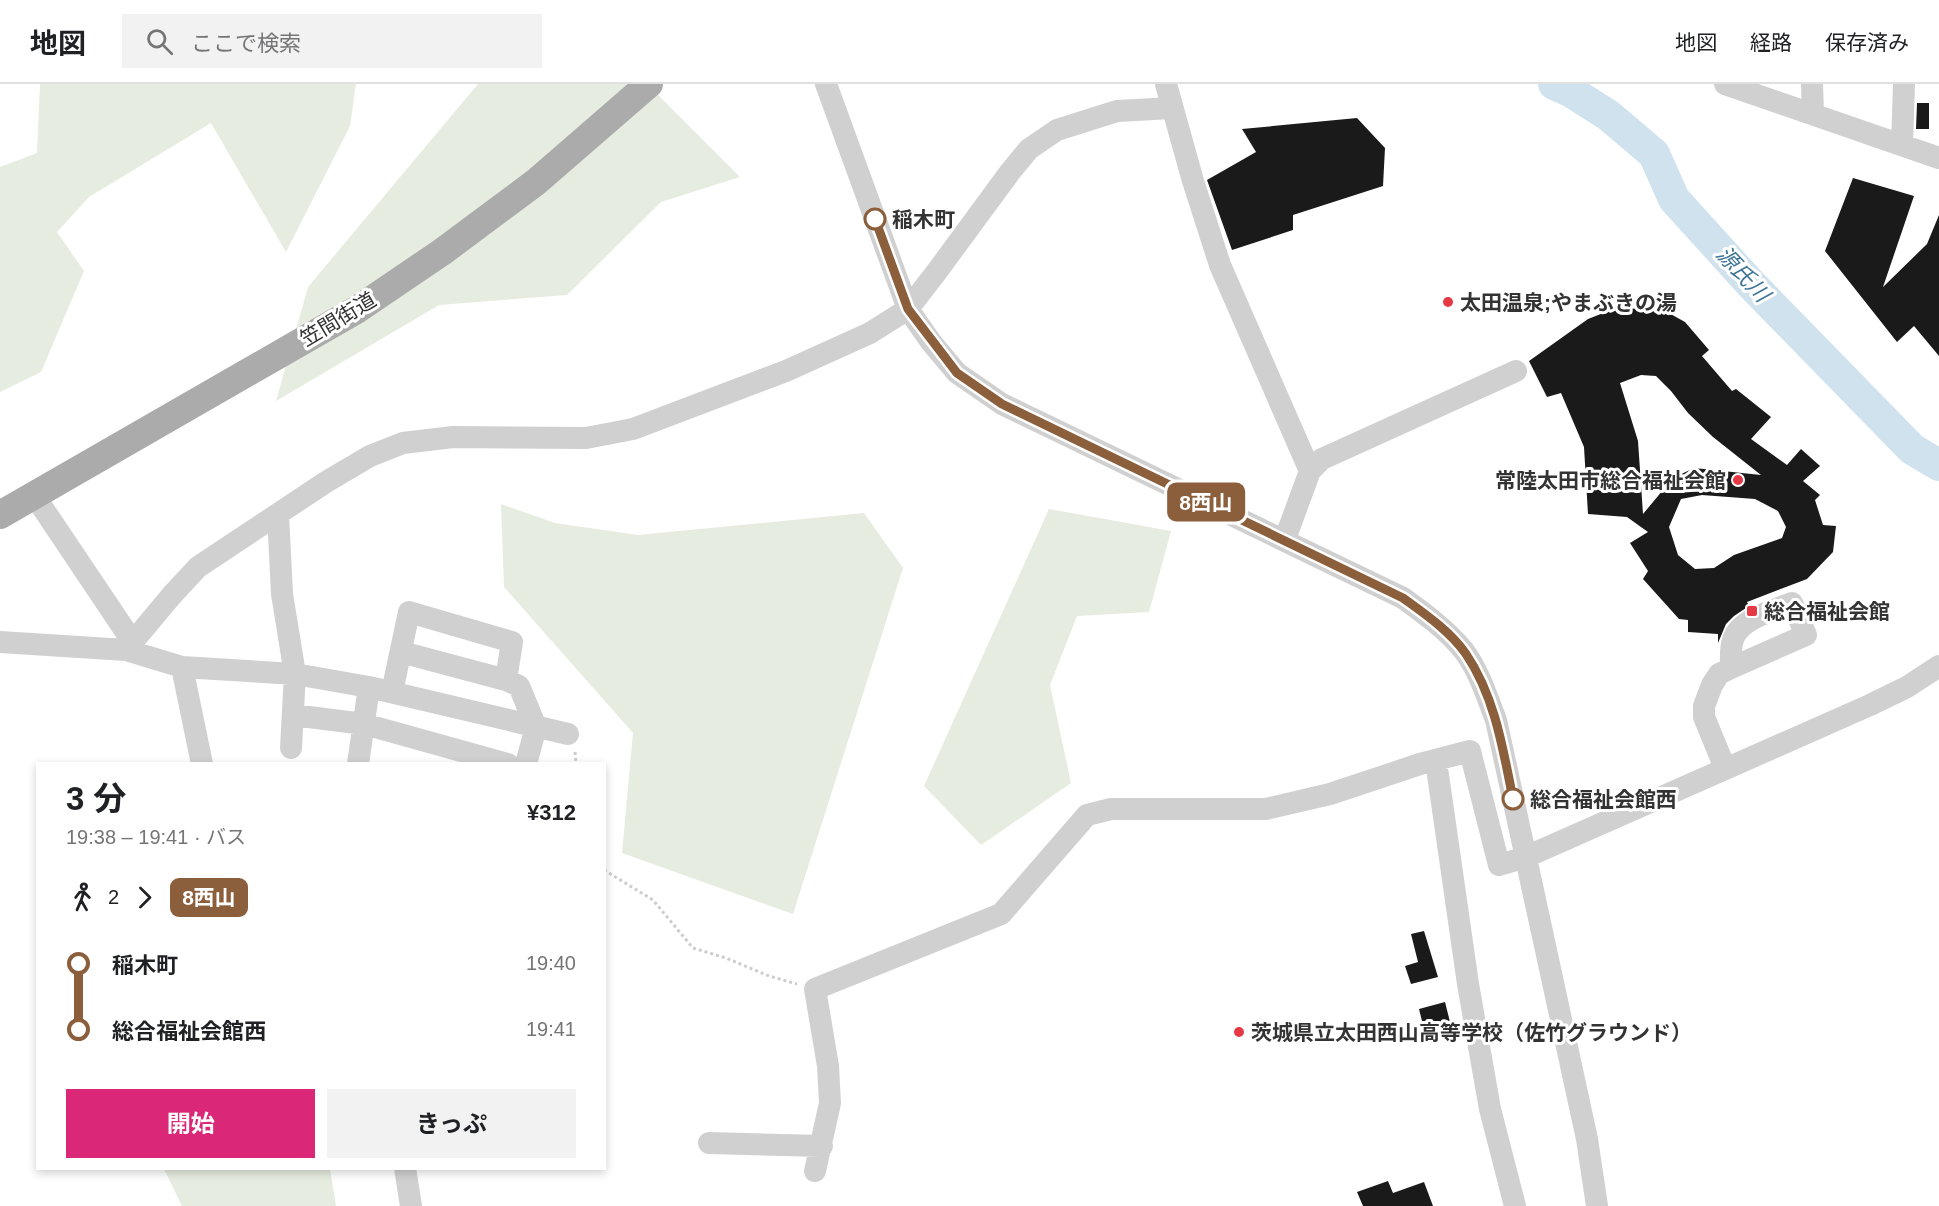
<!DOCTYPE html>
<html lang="ja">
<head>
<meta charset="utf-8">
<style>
  :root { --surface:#fff; --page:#f2f2f2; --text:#202124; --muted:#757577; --line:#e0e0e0; --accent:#db2777 }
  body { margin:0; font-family:Arial,"Noto Sans JP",sans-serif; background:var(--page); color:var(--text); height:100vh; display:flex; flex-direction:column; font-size:22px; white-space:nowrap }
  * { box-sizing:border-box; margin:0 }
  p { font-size:20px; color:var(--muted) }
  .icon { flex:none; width:33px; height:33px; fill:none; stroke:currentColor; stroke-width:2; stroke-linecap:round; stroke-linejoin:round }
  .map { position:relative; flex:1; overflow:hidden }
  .details { position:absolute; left:36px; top:678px; width:570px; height:408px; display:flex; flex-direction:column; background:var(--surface); border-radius:0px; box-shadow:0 3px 9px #0003 }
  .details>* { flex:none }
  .badge { padding:0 12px; border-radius:9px; font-size:21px; line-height:39px }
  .map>.badge { position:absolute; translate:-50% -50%; box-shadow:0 0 0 3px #fff }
  .legs { display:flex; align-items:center; gap:9px; height:66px; padding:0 30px; font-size:20px }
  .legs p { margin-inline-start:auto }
  .head { display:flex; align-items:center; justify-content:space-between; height:102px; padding:0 30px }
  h1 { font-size:33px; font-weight:700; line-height:45px }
  .cta { display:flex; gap:12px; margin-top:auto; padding:12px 30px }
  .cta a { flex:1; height:69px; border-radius:0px; background:var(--accent); color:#fff; font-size:24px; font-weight:700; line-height:69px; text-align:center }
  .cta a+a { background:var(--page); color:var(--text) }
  ul { padding:0 30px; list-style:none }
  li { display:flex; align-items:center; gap:21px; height:66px; font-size:22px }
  li i { display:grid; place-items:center; width:9px; height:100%; margin:0 8px; background:currentColor }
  li i::after { content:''; width:15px; height:15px; margin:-8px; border:4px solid; border-radius:50%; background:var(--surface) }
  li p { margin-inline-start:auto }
  li:first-child i { background:linear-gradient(#0000 50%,currentColor 0) }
  li:last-child i { background:linear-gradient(currentColor 50%,#0000 0) }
  header { display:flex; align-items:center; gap:36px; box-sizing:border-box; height:84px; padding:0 30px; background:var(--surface); border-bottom:2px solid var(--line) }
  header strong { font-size:28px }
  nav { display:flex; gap:33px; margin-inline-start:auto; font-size:21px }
  .search { width:420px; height:54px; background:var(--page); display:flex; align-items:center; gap:15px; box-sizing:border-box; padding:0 21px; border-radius:0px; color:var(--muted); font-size:22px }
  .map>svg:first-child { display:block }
  .green { fill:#e6ecdf }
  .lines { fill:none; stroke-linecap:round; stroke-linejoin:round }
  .river { stroke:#cfe2ee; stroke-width:32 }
  .building { fill:#1a1a1a; fill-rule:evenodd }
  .path { stroke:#cdcdcd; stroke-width:3; stroke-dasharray:3 3; stroke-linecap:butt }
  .minor { stroke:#d0d0d0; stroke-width:22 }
  .major { stroke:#ababab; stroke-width:28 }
  .line-1-casing { stroke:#fff; stroke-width:14 }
  .line-1 { stroke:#8b5e3c; stroke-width:9 }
  .stop-1-dot { fill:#fff; stroke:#8b5e3c; stroke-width:3 }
  .poi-dot { fill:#e63946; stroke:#fff; stroke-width:2 }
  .labels { text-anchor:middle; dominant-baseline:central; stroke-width:6; stroke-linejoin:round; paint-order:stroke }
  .stop-label { font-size:21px; font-weight:bold; fill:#333; stroke:#fff; text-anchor:start }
  .poi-label { font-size:21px; font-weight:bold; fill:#333; stroke:#fff; text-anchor:start }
  .street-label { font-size:21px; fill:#333; stroke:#fff }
  .water-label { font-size:22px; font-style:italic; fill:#3f7597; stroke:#fff }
</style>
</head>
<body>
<header>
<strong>地図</strong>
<div class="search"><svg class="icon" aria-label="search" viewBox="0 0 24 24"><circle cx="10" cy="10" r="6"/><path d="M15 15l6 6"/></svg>ここで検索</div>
<nav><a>地図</a><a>経路</a><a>保存済み</a></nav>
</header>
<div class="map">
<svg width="1939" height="1122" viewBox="0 0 1939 1122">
  <rect width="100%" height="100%" fill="#fff"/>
  <path class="green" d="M40,0h316l-6,42 -64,126 -75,-129 -122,74 -32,35 27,39 -43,101 -41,20v-225l37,-14z
    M478,0h169l93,93 -79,25 -94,93 -128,10 -163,96 32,-114z
    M501,420l54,19 83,12 226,-22 39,55 -110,346 -171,-61 11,-120 -129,-146z
    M1049,425l122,22 -22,81 -72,4 -27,69 21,98 -90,62 -57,-59z
    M164,1085h166l6,37h-154z"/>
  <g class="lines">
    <path class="river" d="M1554,0l16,7 38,24 46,39 20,45 77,85 161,165 27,16"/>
  </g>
  <path class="building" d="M1917,19h12v26h-13z
    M1357,34l28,30 -2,38 -90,29v15l-61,20 -25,-70 49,-28 -14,-23z
    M1853,94l61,18 -31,91 44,-43 12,-29v141l-25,-30 -17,16 -72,-91z
    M1658,223l27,15 24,28 -7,6 30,35 4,-2 35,28 -20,22 36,26 14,-16 19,17 -17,15 17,14 -5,5 8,25 13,1 -3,26 -26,27 -60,23 2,4 -15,10 -8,8 -8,19v-9l-30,-2v-12l-9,-1 -36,-40 5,-8 -18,-28 18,-11 -21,-15 -39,-3 -4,-67 -23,-54 -14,4 -18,-36 59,-42 23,-9zM1641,291l15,1 15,15 17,22 25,24 48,38 -67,-7 -21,10 -30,36 -5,-73 -18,-58zM1702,411l53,4 23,12 8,16 -4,11 -48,17 -20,13 -19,1 -17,-14 -9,-28 12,-28z
    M1424,847l14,46 -27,7 -6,-18 13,-4 -7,-28z
    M1445,918l5,20 -26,7 -5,-20z
    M1388,1097l5,12 31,-11 9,24h-70l-6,-14z"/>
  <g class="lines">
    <path class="path" d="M575,668l1,12
      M604,786l49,30 40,48 33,10 43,18 28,8"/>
    <path class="minor" d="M826,0l82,225 23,33 26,31 45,31 401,194c22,16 44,32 61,53 15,20 23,46 32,69l91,419 10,67
      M1166,0l27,97 27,84 90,206
      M1725,0l214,74
      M1812,0l1,30
      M1902,61l2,-61
      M34,411l98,146
      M278,430l4,80 13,80 -4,74
      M1285,455l25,-68 12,-12 194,-88
      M0,558l126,8 56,17 113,7 74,13 199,47
      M126,566l46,-55 26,-28 128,-85 44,-26 33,-13 50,-6 133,1 47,-9 153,-58 84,-38 38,-24 30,-39 72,-98 19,-23 28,-19 60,-19 55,-3
      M401,568l105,28
      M182,583l20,97
      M392,608l17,-80 103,30 -6,38 13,6 17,41 -10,37
      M293,631l71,9 144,40
      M1436,677l32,223 22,125 25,97
      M358,680l11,-77
      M1725,684l-21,-51v-11l8,-21 7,-11 12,-6 75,-33 -14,-32c-19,8 -53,16 -59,37 -3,8 -2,20 -2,28
      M709,1059l113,3
      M405,1084l6,38
      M815,1087l15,-68 -2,-37 -13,-77 186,-75 86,-99 24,-6h155l64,-15 90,-30 50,-13 29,114 27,-8 344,-152 37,-18 32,-21"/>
    <path class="major" d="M0,431l358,-206 84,-57 94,-70 113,-98"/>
  </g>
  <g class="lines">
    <g class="line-1-casing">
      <path id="line-1" d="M875,135l33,90 49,64 45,31 401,194c22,16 47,33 63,56 29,43 37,95 47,145"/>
    </g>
    <use href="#line-1" class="line-1"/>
  </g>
  <g class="stop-1-dot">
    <circle cx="875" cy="135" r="10"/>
    <circle cx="1513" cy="715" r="10"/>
  </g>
  <g class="poi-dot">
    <circle cx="1448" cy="218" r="6"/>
    <circle cx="1738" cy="396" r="6"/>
    <rect x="1746" y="521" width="12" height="12" rx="3"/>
    <circle cx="1239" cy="948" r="6"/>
  </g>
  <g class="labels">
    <g class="stop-label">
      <text x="892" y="135">稲木町</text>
      <text x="1530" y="715">総合福祉会館西</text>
    </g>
    <g class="poi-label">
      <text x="1460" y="218">太田温泉;やまぶきの湯</text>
      <text x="1726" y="396" text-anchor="end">常陸太田市総合福祉会館</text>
      <text x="1764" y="527">総合福祉会館</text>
      <text x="1251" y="948">茨城県立太田西山高等学校（佐竹グラウンド）</text>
    </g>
    <g class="street-label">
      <text transform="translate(338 235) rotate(-31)">笠間街道</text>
    </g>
    <g class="water-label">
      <text transform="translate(1743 190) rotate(47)">源氏川</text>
    </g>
  </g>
</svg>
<b class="badge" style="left:1206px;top:418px;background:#8b5e3c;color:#fff">8西山</b>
<section class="details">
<div class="head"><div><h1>3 分</h1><p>19:38 – 19:41 · バス</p></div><b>¥312</b></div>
<div class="legs"><svg class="icon" aria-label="walk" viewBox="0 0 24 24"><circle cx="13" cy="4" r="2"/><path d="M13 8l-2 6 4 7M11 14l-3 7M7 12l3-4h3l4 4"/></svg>2<svg class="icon" aria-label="forward" viewBox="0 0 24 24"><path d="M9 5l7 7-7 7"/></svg><b class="badge" style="background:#8b5e3c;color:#fff">8西山</b></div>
<ul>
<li><i style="color:#8b5e3c"></i><b>稲木町</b><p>19:40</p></li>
<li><i style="color:#8b5e3c"></i><b>総合福祉会館西</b><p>19:41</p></li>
</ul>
<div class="cta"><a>開始</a><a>きっぷ</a></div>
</section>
</div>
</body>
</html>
